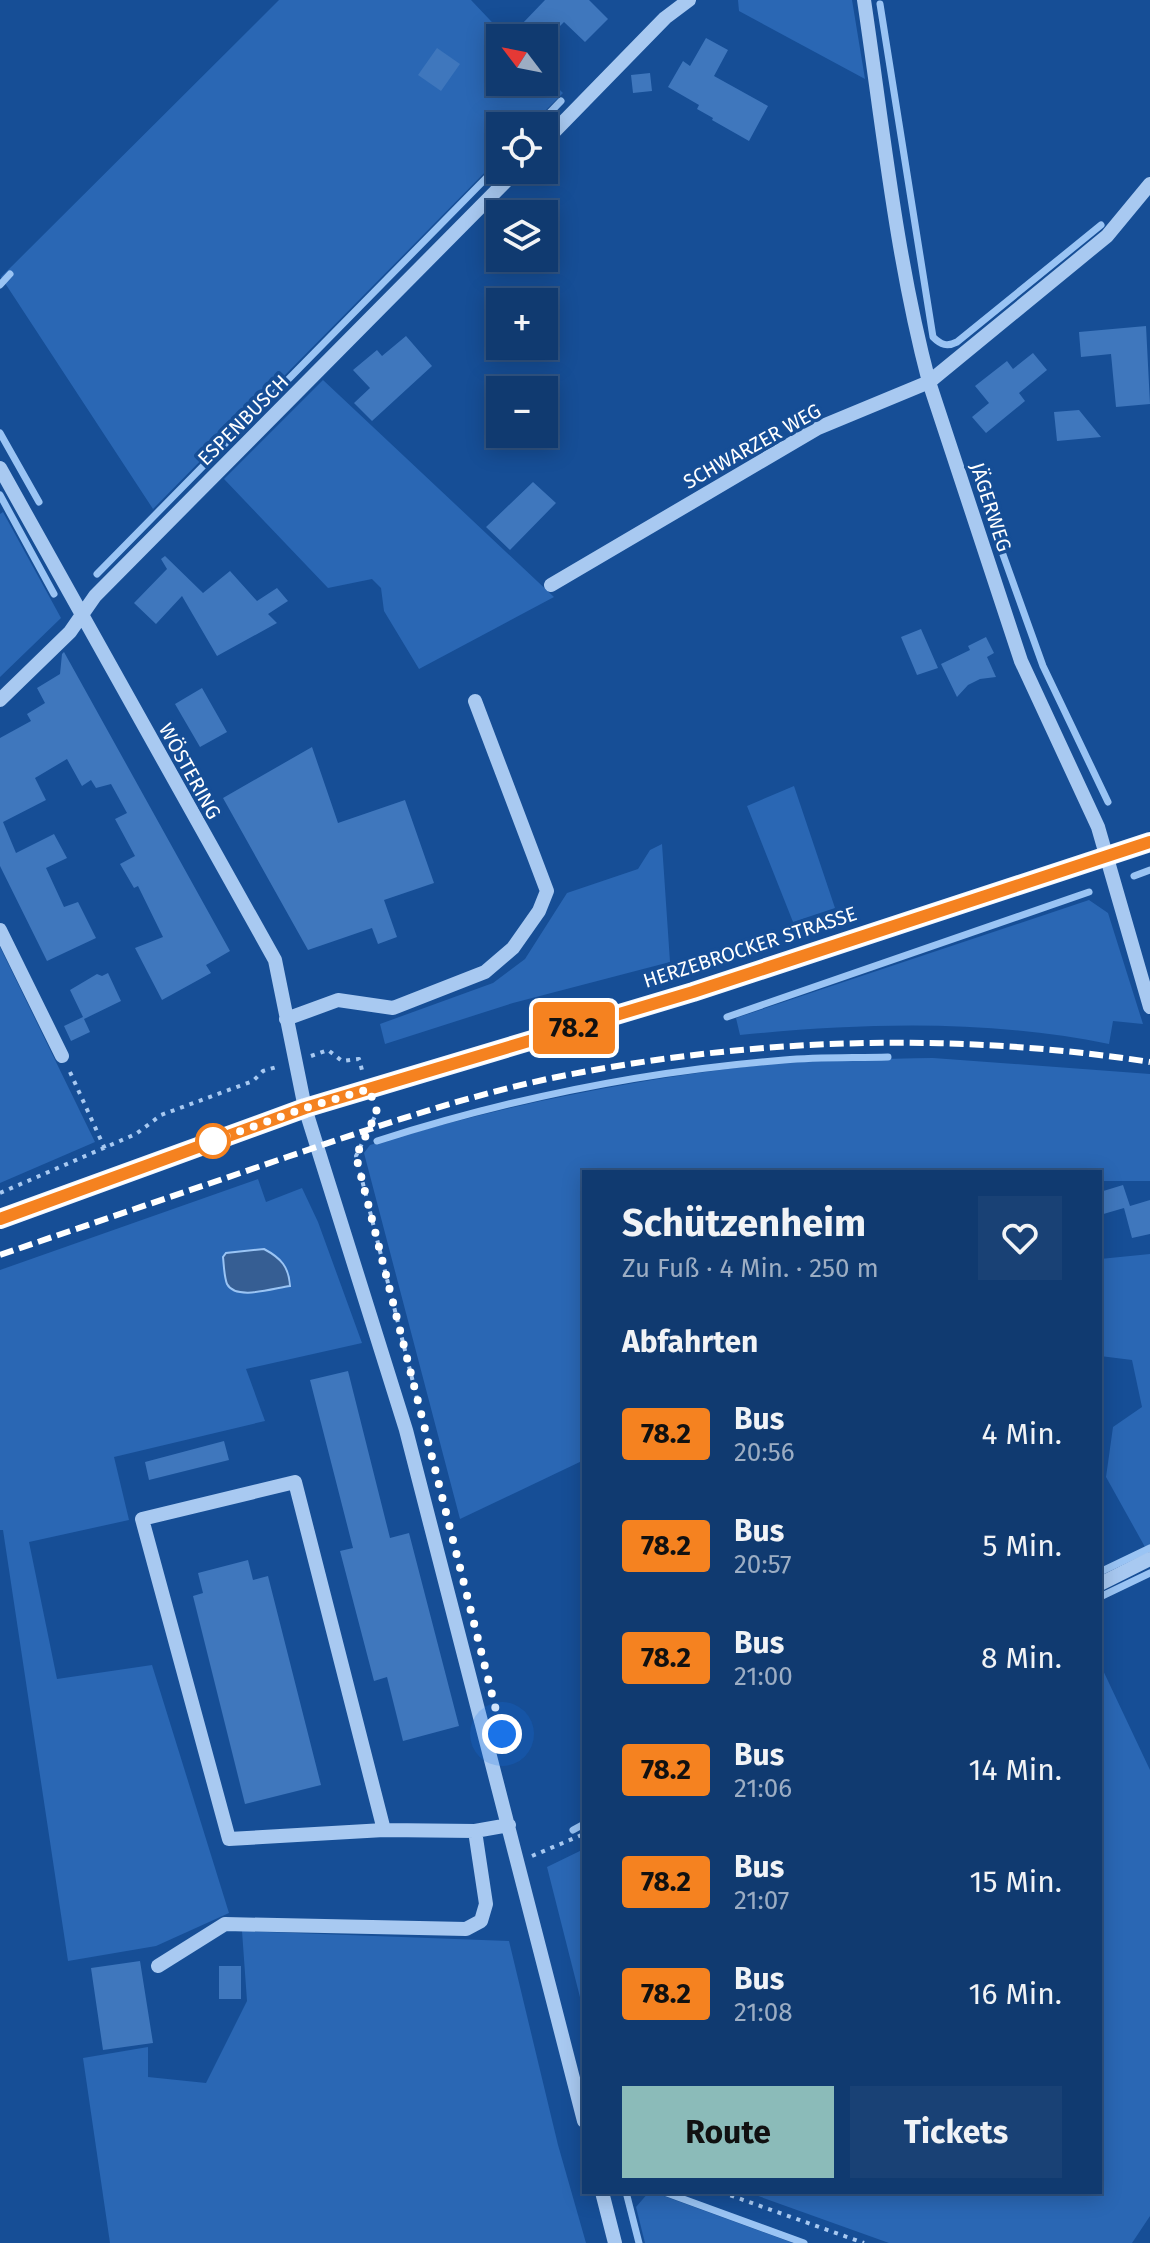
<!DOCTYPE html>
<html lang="de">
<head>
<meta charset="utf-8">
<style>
  :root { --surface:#103a70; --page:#194175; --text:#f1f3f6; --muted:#9cadc3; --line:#305483; --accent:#8bbbb9 }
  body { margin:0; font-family:"Fira Sans",sans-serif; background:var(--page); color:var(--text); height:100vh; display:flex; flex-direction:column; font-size:30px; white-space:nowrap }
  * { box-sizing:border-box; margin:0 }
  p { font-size:26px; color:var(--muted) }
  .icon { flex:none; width:44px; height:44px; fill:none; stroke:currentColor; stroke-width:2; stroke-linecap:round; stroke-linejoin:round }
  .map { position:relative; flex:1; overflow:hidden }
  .sheet { position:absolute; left:582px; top:1170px; width:520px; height:1024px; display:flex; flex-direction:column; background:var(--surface); border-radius:0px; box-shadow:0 4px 20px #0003,0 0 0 2px var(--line) }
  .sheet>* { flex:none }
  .badge { padding:0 16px; border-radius:6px; font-size:28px; line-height:52px }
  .needle { width:52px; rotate:302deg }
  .tools { position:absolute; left:486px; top:24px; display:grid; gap:16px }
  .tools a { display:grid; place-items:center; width:72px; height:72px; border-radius:0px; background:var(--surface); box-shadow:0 4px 20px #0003,0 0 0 2px var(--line); font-size:40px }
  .you { position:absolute; width:40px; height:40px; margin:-20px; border:6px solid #fff; border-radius:50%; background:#1a73e8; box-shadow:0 0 0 12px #1a73e833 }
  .map>.badge { position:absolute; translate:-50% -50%; box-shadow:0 0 0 4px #fff }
  h2 { padding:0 40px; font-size:30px; line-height:72px }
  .round { display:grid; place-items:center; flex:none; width:84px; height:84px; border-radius:0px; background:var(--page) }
  .headline { display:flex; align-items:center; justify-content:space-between; height:136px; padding:0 40px }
  h1 { font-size:38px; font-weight:700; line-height:60px }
  .primary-button { display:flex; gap:16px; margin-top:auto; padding:16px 40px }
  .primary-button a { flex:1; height:92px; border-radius:0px; background:var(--accent); color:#111; font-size:32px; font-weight:700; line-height:92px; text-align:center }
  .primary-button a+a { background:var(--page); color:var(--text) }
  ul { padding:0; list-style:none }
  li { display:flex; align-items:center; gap:24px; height:112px; padding:0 40px }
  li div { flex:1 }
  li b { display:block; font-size:30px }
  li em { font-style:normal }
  li .badge { min-width:88px; font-weight:700; text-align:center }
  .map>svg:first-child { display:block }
  .green { fill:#2a67b4 }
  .water { fill:#365e93; stroke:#9ac4f4; stroke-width:2 }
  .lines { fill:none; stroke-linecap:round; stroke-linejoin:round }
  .stream { stroke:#9ac4f4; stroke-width:7 }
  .building { fill:#3f77bd }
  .path { stroke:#a8c9f1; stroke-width:4; stroke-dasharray:4 6; stroke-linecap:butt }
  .minor { stroke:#a8c9f1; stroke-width:14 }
  .major { stroke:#f2f7ff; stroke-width:20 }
  .rail { stroke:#fff; stroke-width:6; stroke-dasharray:14 6; stroke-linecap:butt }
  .line-casing { stroke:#fff; stroke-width:18 }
  .line { stroke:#f58220; stroke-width:12 }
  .walk { stroke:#fff; stroke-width:8; stroke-dasharray:0 14.4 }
  .stop-dot { fill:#fff; stroke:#f58220; stroke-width:4 }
  .labels { text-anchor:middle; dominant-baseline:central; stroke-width:7; stroke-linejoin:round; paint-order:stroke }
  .street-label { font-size:20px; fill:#fff; stroke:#164e96 }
</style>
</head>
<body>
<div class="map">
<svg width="1150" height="2243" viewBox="0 0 1150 2243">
  <rect width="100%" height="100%" fill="#164e96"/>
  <path class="green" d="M279,0h192l36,38h-7v44h44v-7l19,18 -33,33h-30v31l-347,352 -152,-232z
    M738,0h114l13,79 -126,-68z
    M323,380l231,217 -135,72 -35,-58 -3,-23 -9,-9 -44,9 -104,-109z
    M3,512l58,106 -61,59v-163z
    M794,786l41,122 -42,14 -46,-116z
    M662,844l8,118 -157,41 -128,41 -5,-20 113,-41 32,-24 42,-66 71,-24 12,-19z
    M1089,900l19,13 35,111 -30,-3 -4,23c-121,-25 -247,-21 -369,-9l-4,-17z
    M0,947l95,195 -95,41z
    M933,1058l217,16v107h-50v-9h-516v288l-124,59 -96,-366 6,-8c135,-40 271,-68 411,-82 50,-4 102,-4 152,-5z
    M258,1179l8,23 36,-14 16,34 44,121 -116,26 19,52 -151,36 15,63 -100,22 28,137 95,-14 77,248 -73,33 -88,15 -65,-431h-3v-260z
    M1150,1254v291l-5,2 -39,-70 7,-50 29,-20 -10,-47 -32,-4v-97z
    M1100,1664l50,106v446l-18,27h-243l-142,-51h353z
    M584,1849v164l-37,-146z
    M242,1931l267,10 49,204 28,98h-476l-27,-185 65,-11v30l58,6 41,-82z
    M649,2192h4l140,51h-148l-9,-36z"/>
  <path class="water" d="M264,1249c17,9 25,18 26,37 -16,2 -54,15 -63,-2 -3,-8 -3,-18 -4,-27l3,-4z"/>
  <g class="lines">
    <path class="stream" d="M880,4l53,333c8,8 14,10 24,5l144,-117
      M537,126l24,-25
      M0,285l10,-11
      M0,433l39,69
      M978,485l65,181 65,136
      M0,495l54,99
      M97,574l403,-410
      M1134,876l16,-6
      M727,1017l362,-125
      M377,1141c131,-42 269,-70 407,-81 34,-3 69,-2 104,-3
      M1100,1572l50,-24
      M1100,1597l50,-24
      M573,1830l11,-6
      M626,2192l13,51
      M664,2192l140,51"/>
  </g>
  <path class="building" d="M545,0h44l19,19 -23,23 -21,-20 -20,20v-4h-9l-14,-13z
    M706,38l22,12 -14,26 54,30 -19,35 -37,-21 1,-2 -16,-9 2,-4 -31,-18 15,-26 7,5z
    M437,48l23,16 -19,27 -23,-16z
    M650,73l2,18 -19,2 -2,-18z
    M1146,326l4,78 -34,3 -5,-53 -30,3 -2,-25z
    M406,336l26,30 -60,55 -18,-18 16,-15 -17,-18 24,-20 5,6z
    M1033,353l14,17 -28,23 6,8 -39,32 -14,-16 17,-14 -14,-17 32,-25 6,8z
    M1079,410l22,27 -44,4 -3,-29z
    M533,482l23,21 -46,47 -24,-23z
    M165,556l38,37 27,-22 27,30 20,-13 11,13 -20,13 9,9 -60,33 -35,-60 -26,28 -22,-21 33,-34 -6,-10z
    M921,629l17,39 -21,7 -16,-38z
    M986,637l8,16 -7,4 9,20 -16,2 -12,6 -11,12 -16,-33 29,-14 -2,-4z
    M64,652l166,299 -24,14 5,8 -49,27 -27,-52 28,-11 -25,-51 -4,2 -14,-24 15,-8 -20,-37 12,-6 -16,-29 -15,4 -5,-8 -9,6 -15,-27 -32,19 11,22 -43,22 13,31 38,-19 13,24 -21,10 18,39 14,-5 18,36 -49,23 -47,-95v-128l31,-17 -4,-7 18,-11 -8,-15 23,-14 2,-20z
    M202,688l25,44 -27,15 -25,-43z
    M312,747l26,76 67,-23 29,83 -50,17 13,37 -19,7 -6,-16 -64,22 -85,-152z
    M108,973l13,28 -37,18 6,13 -19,9 -7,-15 19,-9 -13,-27 27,-16 5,2z
    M1123,1185l7,21 20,-6v34l-18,4 -8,-30 -24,7v-23z
    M348,1371l42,167 19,-5 50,193 -56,15 -16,-64 -13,4 -34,-130 13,-3 -43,-168z
    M224,1441l5,19 -80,20 -4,-18z
    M248,1560l5,20 15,-4 53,209 -76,19 -52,-208 10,-3 -5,-20z
    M140,1961l13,82 -50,7 -12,-82z
    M219,1966h22v33h-22z"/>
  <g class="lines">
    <path class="path" d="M311,1056l17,-6 14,11 17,-2 3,11
      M70,1072l35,77
      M376,1108l1,4 -21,44 61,242
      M0,1193l136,-59 25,-19 92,-34 10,-10 17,-5
      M532,1856l52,-22
      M721,2192l143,51"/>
    <path class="minor" d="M864,0c19,128 32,257 65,382l92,279 77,166 52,180
      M544,142l121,-124 24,-18
      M0,468l275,492 30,148 101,322 178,691
      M551,585l267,-157 111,-46 178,-146 43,-52
      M0,700l70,-68 25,-36 422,-426
      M0,930l62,126
      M286,1019l52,-19 55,8 92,-36 28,-24 26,-37 8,-20 -72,-190
      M1100,1584l50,-25
      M384,1830l-155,9 -87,-320 153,-37 89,348 91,1
      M158,1966l67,-42 241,5 15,-8 5,-17 -11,-73 34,-6
      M602,2192l13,51"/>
    <path class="major" d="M0,1219l305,-111 388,-116 457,-150"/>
    <path class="rail" d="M0,1255c96,-33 191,-65 287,-98 97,-33 195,-67 296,-85 188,-35 379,-39 567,-10"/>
  </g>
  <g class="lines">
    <g class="line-casing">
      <path id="line" d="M0,1219l305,-111 388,-116 457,-150"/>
    </g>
    <use href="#line" class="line"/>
    <path class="walk" d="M213,1141l92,-33 64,-19 8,23 -21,44 146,578"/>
  </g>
  <circle class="stop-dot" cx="213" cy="1141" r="16"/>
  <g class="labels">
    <g class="street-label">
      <text transform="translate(243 420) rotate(-45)">ESPENBUSCH</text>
      <text transform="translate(752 446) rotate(-29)">SCHWARZER WEG</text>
      <text transform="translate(991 507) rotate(72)">JÄGERWEG</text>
      <text transform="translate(190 771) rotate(61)">WÖSTERING</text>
      <text transform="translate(750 947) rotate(-18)">HERZEBROCKER STRASSE</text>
    </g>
  </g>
</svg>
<div class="tools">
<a><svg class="needle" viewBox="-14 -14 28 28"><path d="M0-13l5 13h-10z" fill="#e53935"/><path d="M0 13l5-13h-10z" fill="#9cadc3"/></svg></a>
<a><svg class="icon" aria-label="locate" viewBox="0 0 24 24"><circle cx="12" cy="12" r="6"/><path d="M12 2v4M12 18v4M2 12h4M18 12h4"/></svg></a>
<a><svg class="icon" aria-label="layers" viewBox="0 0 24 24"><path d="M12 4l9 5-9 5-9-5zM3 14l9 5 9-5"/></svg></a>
<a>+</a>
<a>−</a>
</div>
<div class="you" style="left:502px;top:1734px"></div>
<b class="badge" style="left:574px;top:1028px;background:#f58220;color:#111">78.2</b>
<section class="sheet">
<div class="headline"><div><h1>Schützenheim</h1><p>Zu Fuß · 4 Min. · 250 m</p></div><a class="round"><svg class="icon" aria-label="heart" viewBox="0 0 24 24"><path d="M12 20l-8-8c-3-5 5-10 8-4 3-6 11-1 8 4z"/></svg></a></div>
<h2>Abfahrten</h2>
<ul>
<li><span class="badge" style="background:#f58220;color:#111">78.2</span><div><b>Bus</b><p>20:56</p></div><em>4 Min.</em></li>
<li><span class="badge" style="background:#f58220;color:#111">78.2</span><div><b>Bus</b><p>20:57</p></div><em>5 Min.</em></li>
<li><span class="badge" style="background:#f58220;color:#111">78.2</span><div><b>Bus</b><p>21:00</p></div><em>8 Min.</em></li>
<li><span class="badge" style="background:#f58220;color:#111">78.2</span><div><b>Bus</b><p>21:06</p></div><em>14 Min.</em></li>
<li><span class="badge" style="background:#f58220;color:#111">78.2</span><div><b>Bus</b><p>21:07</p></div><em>15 Min.</em></li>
<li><span class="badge" style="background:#f58220;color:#111">78.2</span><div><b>Bus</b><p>21:08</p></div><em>16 Min.</em></li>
</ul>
<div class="primary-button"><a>Route</a><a>Tickets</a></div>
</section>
</div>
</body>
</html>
